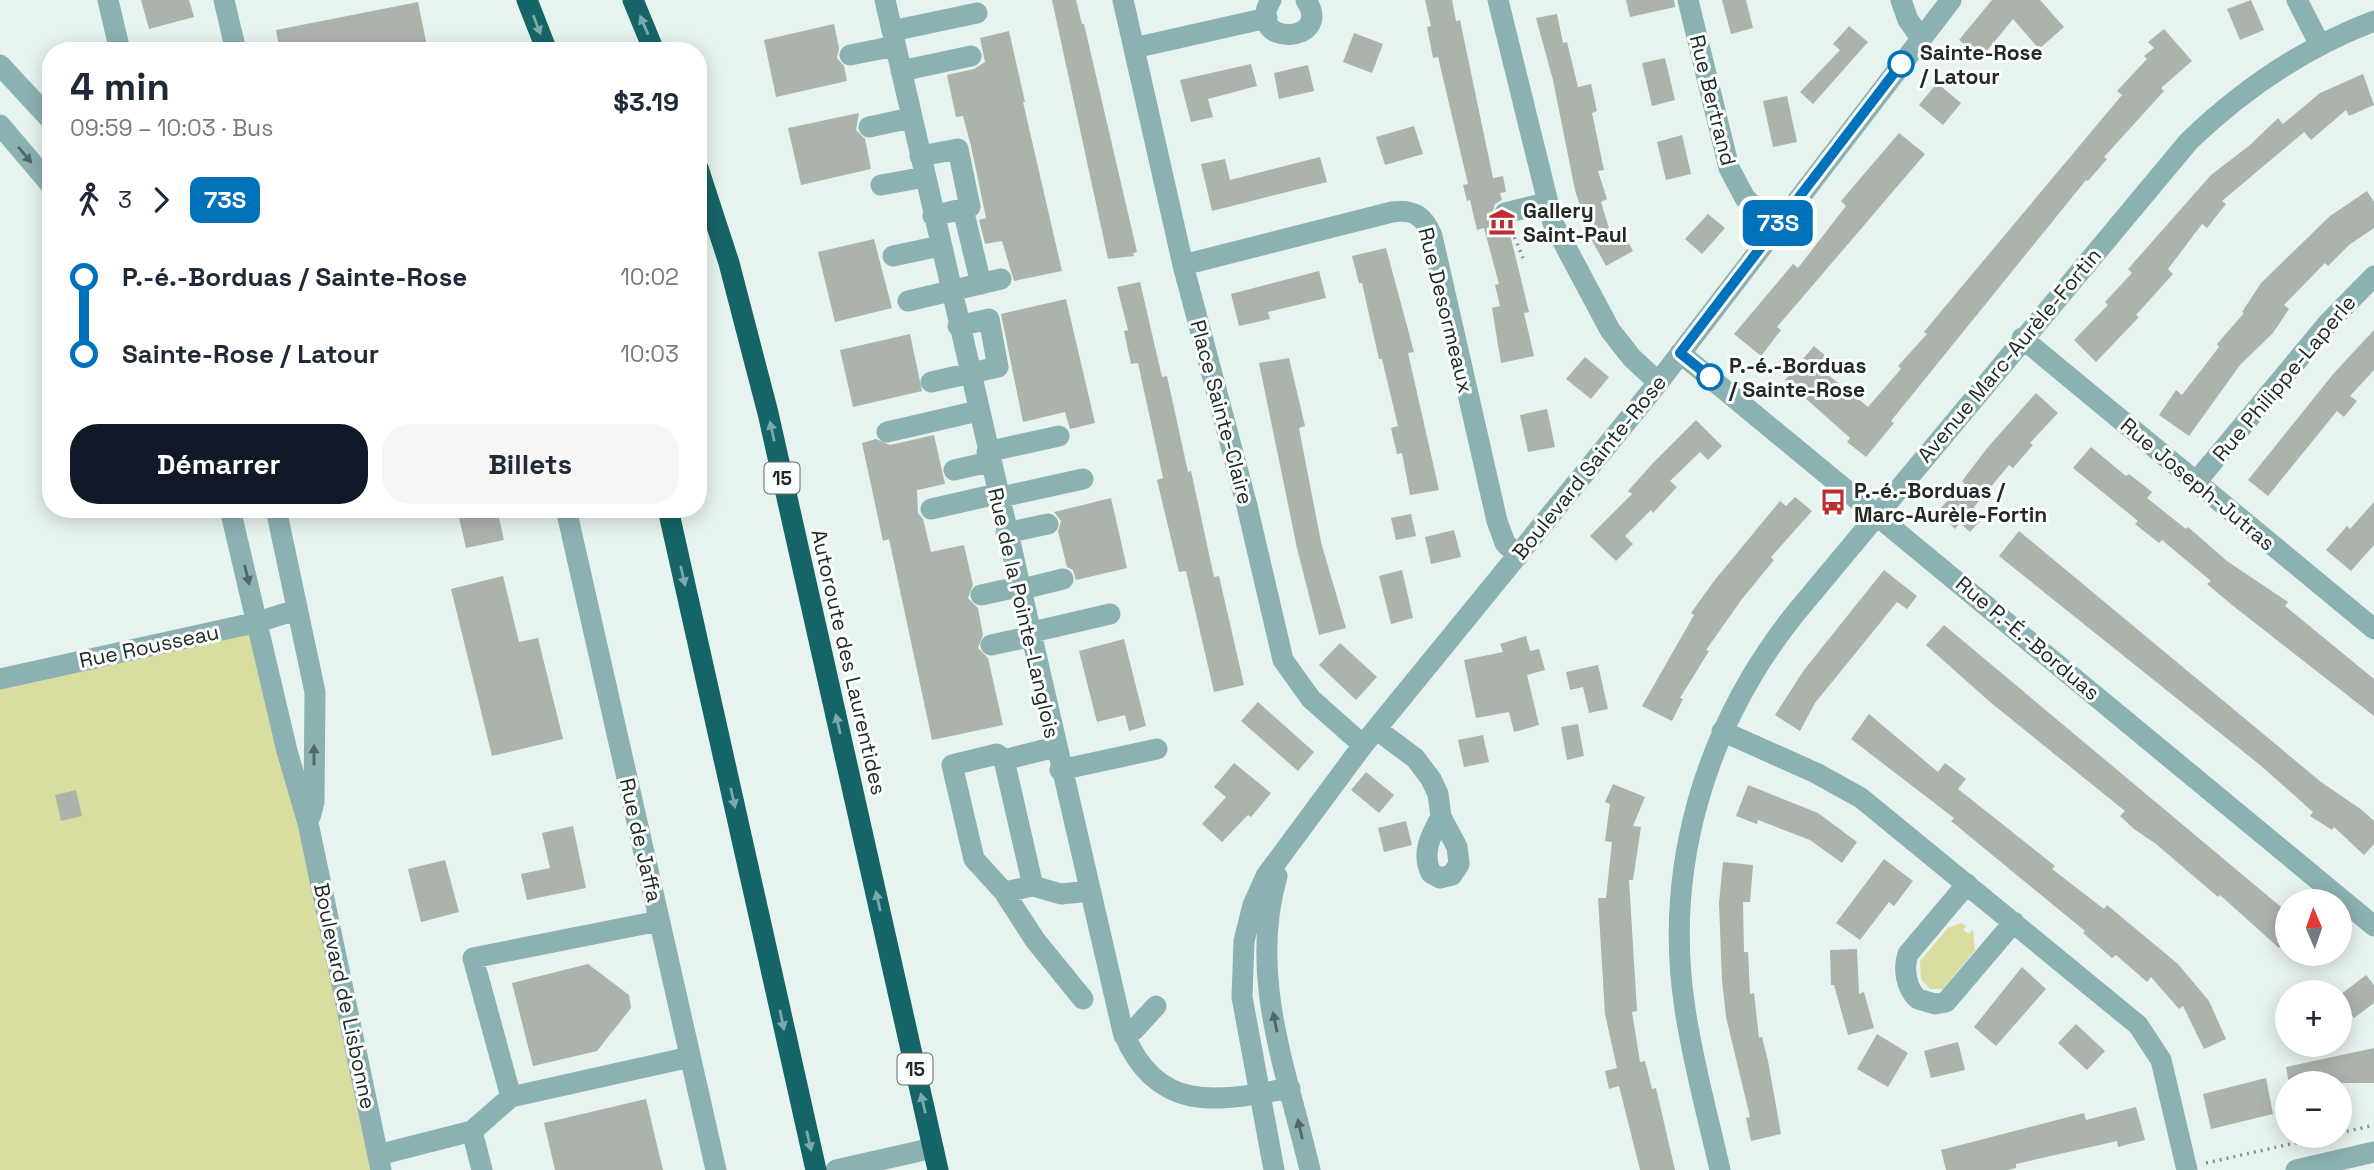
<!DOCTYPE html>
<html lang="fr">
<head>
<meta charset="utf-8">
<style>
  :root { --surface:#fff; --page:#f6f6f7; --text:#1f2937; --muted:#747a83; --accent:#111827 }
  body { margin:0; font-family:"Space Grotesk",sans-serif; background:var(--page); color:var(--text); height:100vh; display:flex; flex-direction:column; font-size:26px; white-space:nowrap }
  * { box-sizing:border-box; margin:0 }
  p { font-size:23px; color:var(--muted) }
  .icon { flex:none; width:38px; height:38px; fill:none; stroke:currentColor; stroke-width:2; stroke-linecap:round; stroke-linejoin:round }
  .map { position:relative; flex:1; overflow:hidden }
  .side { position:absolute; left:42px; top:42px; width:665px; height:476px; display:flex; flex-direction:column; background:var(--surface); border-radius:28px; box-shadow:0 4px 18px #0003 }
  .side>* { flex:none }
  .badge { padding:0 14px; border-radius:10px; font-size:24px; line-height:46px }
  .needle { width:46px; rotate:358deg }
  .fabs { position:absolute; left:2275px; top:889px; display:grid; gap:14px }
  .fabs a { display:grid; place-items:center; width:77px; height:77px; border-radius:50%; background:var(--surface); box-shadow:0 4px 18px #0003; font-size:35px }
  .map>.badge { position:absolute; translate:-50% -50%; box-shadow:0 0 0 4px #fff }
  .legs { display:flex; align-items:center; gap:10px; height:77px; padding:0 28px; font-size:23px }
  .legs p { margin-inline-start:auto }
  .summary { display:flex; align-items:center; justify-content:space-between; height:119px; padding:0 28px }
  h1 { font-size:38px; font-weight:700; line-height:52px }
  .cta { display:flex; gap:14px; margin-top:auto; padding:14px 28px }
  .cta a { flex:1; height:80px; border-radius:28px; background:var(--accent); color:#fff; font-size:28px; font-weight:700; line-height:80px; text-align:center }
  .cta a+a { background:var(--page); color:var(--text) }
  ul { padding:0 28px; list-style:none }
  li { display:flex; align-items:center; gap:24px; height:77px; font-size:26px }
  li i { display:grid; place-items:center; width:10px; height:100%; margin:0 9px; background:currentColor }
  li i::after { content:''; width:18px; height:18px; margin:-9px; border:5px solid; border-radius:50%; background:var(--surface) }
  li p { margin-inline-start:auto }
  li:first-child i { background:linear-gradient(#0000 50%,currentColor 0) }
  li:last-child i { background:linear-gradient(currentColor 50%,#0000 0) }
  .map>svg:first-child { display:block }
  .green { fill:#d9dea0 }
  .building { fill:#abb3aa }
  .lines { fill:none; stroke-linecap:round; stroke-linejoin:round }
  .path { stroke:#88918d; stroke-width:3.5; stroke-dasharray:2 5; stroke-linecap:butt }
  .minor { stroke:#8bb1b2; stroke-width:21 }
  .highway { stroke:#156467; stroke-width:21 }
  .oneway { fill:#7caaaa }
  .oneway2 { fill:#526666 }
  .line-1-casing { stroke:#fff; stroke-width:16 }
  .line-1 { stroke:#0072bc; stroke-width:10 }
  .stop-1-dot { fill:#fff; stroke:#0072bc; stroke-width:3.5 }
  .labels { text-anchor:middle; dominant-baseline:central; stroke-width:6; stroke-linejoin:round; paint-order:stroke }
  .shield { fill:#fafffd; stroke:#646967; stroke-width:2 }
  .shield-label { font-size:19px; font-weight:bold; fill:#242927 }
  .stop-label { font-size:21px; font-weight:bold; fill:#242927; stroke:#fafffd; text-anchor:start }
  .street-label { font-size:21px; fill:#242927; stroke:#fafffd }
  .poi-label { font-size:21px; font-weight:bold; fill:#242927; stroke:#fafffd; text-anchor:start }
</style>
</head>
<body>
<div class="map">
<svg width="2374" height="1170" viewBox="0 0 2374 1170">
  <rect width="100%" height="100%" fill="#e7f3ee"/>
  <path class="green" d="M251,630l129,540h-380v-482z
    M1961,923l5,3 -3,4 6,4 4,-4 2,20 -32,39h-13l-9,-9 -1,-19 28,-33z"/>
  <path class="building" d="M141,0h48l5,17 -45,12z
    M1052,0h24l6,24h2l53,228 -4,1 1,3 -26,3z
    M1425,0h27l4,21 4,-1 33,158 10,-2 3,16 -6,1 2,7 -7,4 -3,11 4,7 12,4 21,86 -5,1 10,43 -33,7 -9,-55 8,-2 -5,-21 4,-1 -15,-56 -7,2 -7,-30 -3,1 -4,-16 5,-1 -30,-127 -5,1 -6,-31 4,-1z
    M1626,0h48l1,7 -45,10z
    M1722,0h24l7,28 -22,6z
    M1992,0h48l24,27 -25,22 -26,-30 -32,39 -22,-18z
    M2251,0l13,30 -24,10 -13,-31z
    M418,2l10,49h-148l-4,-21z
    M1557,14l6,29 4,-1 11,45 13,-3 6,27 -5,2 12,57 -6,1 9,28 -6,3 10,33 10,-6 12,22 -27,15 -17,-31 -14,-45 -22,-110 -17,-62z
    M834,24l5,24 -2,10 7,8 3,15 -71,16 -12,-57z
    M1849,26l19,16 -55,62 -13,-12 40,-42 -7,-6z
    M2164,29l28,32 -31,27 3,3 -60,66 3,2 -19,22 -2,-1 -195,241 3,2 -28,34 -19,-15 3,-4 -65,-58 29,-34 21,18 -8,10 41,33 33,-38 -3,-3 29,-32 -3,-2 19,-23 179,-214 -5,-4 30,-32 -3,-3 10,-8 -6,-6z
    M1009,31l16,71h-2l39,169 -48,10 -12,-40 -17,3 -6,-24 7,-2 -15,-72 -8,-30 -7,1 -9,-42 27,-6 11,-7 -5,-24z
    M1354,33l29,11 -11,29 -29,-11z
    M1665,58l10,42 -23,6 -10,-43z
    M1251,64l6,22 -49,13 5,18 -22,5 -11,-42z
    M1308,65l6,26 -35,8 -5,-26z
    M2363,74l11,31 -25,11 -3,-6 -35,30 -7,-8 -82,69 4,3 -19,24 -5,-4 -34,45 5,5 -37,41 3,2 -43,45 -22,-22 34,-35 -3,-3 27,-29 -4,-4 83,-94 39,-30 28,-27 5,6 37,-31z
    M1937,83l24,20 -18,22 -24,-20z
    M1787,96l10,46 -24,5 -10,-46z
    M859,113l-3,17 9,9 6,30 -70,16 -13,-57z
    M1414,126l9,28 -38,11 -9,-28z
    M1899,133l26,21 -148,173 4,3 -20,26 -27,-22 59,-70 5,4 48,-62 -5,-5z
    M1682,135l9,39 -25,6 -9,-38z
    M1320,157l7,25 -115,29 -11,-47 24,-5 5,21z
    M2367,191l7,11v26l-25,17 -21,21 -3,-3 -41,42 5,4 -16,24 -33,32 -51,71 -30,-21 17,-25 6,5 37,-48 -2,-3 27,-31 -2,-1 19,-29 69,-67z
    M1708,214l17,14 -23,26 -17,-15z
    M874,239l18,69 -57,14 -17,-70z
    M1386,248l28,104 -6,1 31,137 -29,5 -8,-42 -5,1 -6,-26 7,-2 -16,-67h-3l-17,-76h-3l-7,-27z
    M1319,271l7,27 -58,14 2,7 -31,7 -8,-32z
    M1140,282l22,95 5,-1 21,96 3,-1 23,106 5,-1 25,109 -30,7 -28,-121 -7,1 -22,-92 6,-2 -25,-115 -7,1 -7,-33 4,-1 -11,-43z
    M1066,299l29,124 -25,6 -5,-17 -42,10 -22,-108z
    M2374,330v40l-24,26 7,5 -13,16 -7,-6 -69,85 -20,-16 86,-107z
    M910,334l12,57 -69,16 -13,-57z
    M1585,357l24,20 -18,22 -25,-20z
    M1289,358l16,68 -6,2 22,114 25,86 -27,7 -22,-87 -38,-185z
    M2036,393l22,20 -28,30 3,2 -20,23 -4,-3 -35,42 10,10 -14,15 -10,-9 -5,6 -18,-17 27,-29 -2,-2 26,-34z
    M1547,409l8,38 -27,5 -8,-37z
    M1696,420l26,26 -14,14 -8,-8 -30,29 7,6 -24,26 -2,-3 -26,26 8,8 -17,17 -26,-25 42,-42 -4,-3 25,-28z
    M934,435l11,49 -28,6 1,23 5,6 8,33 33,-7 9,40 -5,13 10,10 5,27 -5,13 10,10 15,67 -71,15 -43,-201 -6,2 -21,-98 14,-4 14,6z
    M2091,447l35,29 3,-2 23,18 -5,6 39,31 2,-2 39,34 61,41 -3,4 89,73v37l-142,-111 -25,-21 4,-3 -49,-41 -3,3 -24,-19 3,-3 -65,-53z
    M1795,497l17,14 -41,46 3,3 -32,39 -36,51 3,1 -29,47 3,1 -11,22 -30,-15 52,-91 -3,-2 23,-32 66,-80 6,5z
    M1111,498l16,70 -51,12 -3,-10 -6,-3 -9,-36 3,-10 -7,-9z
    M2374,502v43l-23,26 -25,-21 21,-24 3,3z
    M457,509h40l7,31 -38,8z
    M1411,514l5,22 -20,4 -5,-22z
    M1454,530l7,27 -30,7 -6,-27z
    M2019,531l302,251 41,28 12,11v23l-10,11 -30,-28 -2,3 -22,-14 3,-4 -53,-47 -261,-209z
    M1402,570l11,48 -22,6 -12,-48z
    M1884,570l33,26 -10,13 -10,-7 -82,101 -15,28 -25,-16 29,-45z
    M503,576l16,66 19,-4 25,101 -71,17 -41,-167z
    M1944,625l343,287v27l-8,9 -59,-53 -2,2 -62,-53 -22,-15 -14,-13 5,-5 -135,-109 -64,-57z
    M1526,636l4,15 9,-2 6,21 -18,5 12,50 -25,7 -5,-20 -33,6 -12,-58 39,-8 -3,-8z
    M1124,639l22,87 -17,5 -4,-16 -28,7 -18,-71z
    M1340,643l37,34 -21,23 -37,-35z
    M1598,665l10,44 -19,4 -6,-26 -13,3 -4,-18z
    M1258,702l56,50 -16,19 -57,-50z
    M1869,714l69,58 7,-9 21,16 -8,10 97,77 -3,3 52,40 3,-4 71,59 31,37 17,38 -22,10 -21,-43 -4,3 -28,-32 -4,5 -31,-27 -4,3 -29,-25 2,-2 -134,-110 3,-3 -103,-79z
    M1578,724l6,32 -17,4 -6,-33z
    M1483,735l6,27 -25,5 -6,-27z
    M1234,763l37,30 -20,24 -3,-2 -26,27 -20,-18 24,-27 -12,-10z
    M1366,772l28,23 -15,18 -28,-23z
    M1613,784l32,13 -12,29 8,1 -8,53h-4l8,131 -5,1 8,50 5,-1 7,28 4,-1 19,82h-35l-21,-84 -10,3 -4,-18 12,-3 -12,-54 -7,-116h8l6,-56 -7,-1 5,-37 -5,-2z
    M1748,785l70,28 39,29 -15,21 -32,-23 -52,-20 -1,4 -21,-8z
    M76,790l6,26 -21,5 -6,-26z
    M1406,821l6,24 -28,7 -6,-24z
    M573,826l13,62 -59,12 -6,-26 29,-6 -8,-35z
    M1884,859l29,22 -19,25 -5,-4 -29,38 -24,-17z
    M445,860l14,52 -38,10 -13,-53z
    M1723,862l30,3 -3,37h-7l1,50h4l2,42 4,-1 5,45 3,-1 6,24 13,73 -30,7 -5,-23 4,-1 -24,-100 -4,-37 -3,-77z
    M1857,949l2,45 5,-2 10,36 -26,7 -14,-50h-3l-1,-35z
    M588,964l41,31 2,13 -34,43 -64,15 -21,-83z
    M2022,967l24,22 -50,57 -22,-19z
    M2366,975l8,10v18l-20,15 -14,-18v-5z
    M2076,1024l29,27 -18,19 -29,-27z
    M1877,1034l31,19 -20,34 -31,-18z
    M1958,1042l7,28 -34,8 -7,-27z
    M2374,1048v35h-85l-3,-16z
    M2266,1078l7,36 -62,15 -8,-35z
    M646,1099l17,71h-108l-11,-47z
    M2136,1107l9,33 -27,7 -1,-6 -101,23v4l-8,2h-62l-5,-20 143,-37 2,7z"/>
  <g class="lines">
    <path class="path" d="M1515,230v8l8,20
      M2340,1133l34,-8
      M2206,1163l120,-27"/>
    <path class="minor" d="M108,0l12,51
      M224,0l12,51
      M885,0l238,1032c34,82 93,70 167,56
      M1123,0l60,265 64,241 36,154 28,39 52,46
      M1271,0c-28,47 64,45 35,0
      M1498,0l55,223 57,107 22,28 26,24
      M1688,0l41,168 16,30 30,28
      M1901,0l7,20 13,18
      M2297,0l23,45
      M892,31l85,-18
      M1134,48l133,-30
      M850,55l45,-9
      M0,65l51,55
      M901,71l70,-15
      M0,125l51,60
      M869,127l42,-9
      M920,156l38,-7 12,58 -37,9
      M881,185l44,-8
      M963,209l18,75
      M1505,213l41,-10
      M893,256l47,-10
      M1183,265l209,-53c22,-3 32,4 40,24l65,285 8,22 13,13
      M908,301l93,-22
      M2022,338l352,291
      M1680,353l694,573
      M931,382l67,-15 -9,-48 -31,7
      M887,432l91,-21
      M987,452l72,-16
      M954,470l35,-8
      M2196,482l133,-160 45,-46
      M997,498l86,-19
      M230,509l57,242 21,72 73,347
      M276,509l39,183 -1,110 -4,15
      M566,509l150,661
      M931,509l66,-15
      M1006,533l42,-9
      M1018,590l45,-11
      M981,595l37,-8
      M1028,633l82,-19
      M991,645l38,-8
      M0,679l258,-57 38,-12
      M1376,729l39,29 16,21 7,15 3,23 16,30 2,17 -7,11 -12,3 -9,-5c-10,-20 0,-38 10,-56
      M1722,731l94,42 45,25 277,227 23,35 26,110
      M1055,747l-51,13 29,126 28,8 28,-3
      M1004,760l-7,-6 -45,11 22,94 30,33 29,-6
      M1060,770l97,-21
      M1277,876c-29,101 10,195 33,294
      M1967,884l-59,70c-5,14 -2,35 10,45l17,5 11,-2 68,-80
      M1004,892l31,48 48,59
      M659,921l-186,37 38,139 179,-40
      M1124,1036l10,-6 22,-24
      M472,1131l10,39
      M378,1155l94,-24 39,-34
      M836,1170l97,-22
      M1274,1170l-32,-173 2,-56 9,-36 13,-29 97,-131 291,-357 297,-388
      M1720,1170c-12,-53 -27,-107 -35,-161 -22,-142 21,-283 109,-394l395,-474c54,-52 114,-93 185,-120
      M2296,1170l78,-18"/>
    <path class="highway" d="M527,0l20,51
      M633,0l21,51
      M698,168l31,95 39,150 170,757
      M668,509l148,661"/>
  </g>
  <defs><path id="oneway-solid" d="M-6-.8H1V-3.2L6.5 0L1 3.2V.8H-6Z" transform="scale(1.75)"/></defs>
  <g class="oneway">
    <use href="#oneway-solid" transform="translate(537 25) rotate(69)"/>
    <use href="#oneway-solid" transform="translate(644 25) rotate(-113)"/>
    <use href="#oneway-solid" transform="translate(772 431) rotate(-103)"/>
    <use href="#oneway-solid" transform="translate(683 576) rotate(77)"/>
    <use href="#oneway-solid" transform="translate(838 724) rotate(-103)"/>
    <use href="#oneway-solid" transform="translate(733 798) rotate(77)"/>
    <use href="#oneway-solid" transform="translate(878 901) rotate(-103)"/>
    <use href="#oneway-solid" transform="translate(782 1020) rotate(78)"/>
    <use href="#oneway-solid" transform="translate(923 1103) rotate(-103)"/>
    <use href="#oneway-solid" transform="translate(809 1141) rotate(77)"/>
  </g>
  <g class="oneway2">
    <use href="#oneway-solid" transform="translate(25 155) rotate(50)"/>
    <use href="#oneway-solid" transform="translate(247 575) rotate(76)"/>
    <use href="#oneway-solid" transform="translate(314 755) rotate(-90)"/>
    <use href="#oneway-solid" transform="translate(1275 1022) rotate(-101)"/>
    <use href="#oneway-solid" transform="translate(1300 1129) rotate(-103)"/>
  </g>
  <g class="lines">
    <g class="line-1-casing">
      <path id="line-1" d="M1710,377l-30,-24 221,-289"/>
    </g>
    <use href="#line-1" class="line-1"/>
  </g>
  <defs>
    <g id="museum-bare" transform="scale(2.1)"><path d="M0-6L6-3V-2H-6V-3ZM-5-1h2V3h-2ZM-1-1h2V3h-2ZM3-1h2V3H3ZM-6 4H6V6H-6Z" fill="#bc2c30" stroke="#fafffd" stroke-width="2.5" paint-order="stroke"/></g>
    <g id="bus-bare" transform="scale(2.1)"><path d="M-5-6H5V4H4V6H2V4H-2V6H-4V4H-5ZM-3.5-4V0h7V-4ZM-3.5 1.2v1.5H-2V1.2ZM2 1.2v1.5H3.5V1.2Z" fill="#bc2c30" stroke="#fafffd" stroke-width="2.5" paint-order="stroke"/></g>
  </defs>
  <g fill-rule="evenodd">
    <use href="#museum-bare" x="1502" y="222"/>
    <use href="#bus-bare" x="1833" y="502"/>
  </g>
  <g class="stop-1-dot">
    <circle cx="1901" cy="64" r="12"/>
    <circle cx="1710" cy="377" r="12"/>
  </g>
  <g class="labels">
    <g class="shield">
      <rect x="764.5" y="462.5" width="35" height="31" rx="5"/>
      <rect x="897.5" y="1053.5" width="35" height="31" rx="5"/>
    </g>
    <g class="shield-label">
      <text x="782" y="478">15</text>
      <text x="915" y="1069">15</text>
    </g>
    <g class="stop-label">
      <text x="1920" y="52">Sainte-Rose<tspan x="1920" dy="24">/ Latour</tspan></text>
      <text x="1729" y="365">P.-é.-Borduas<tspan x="1729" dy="24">/ Sainte-Rose</tspan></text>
    </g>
    <g class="street-label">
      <text transform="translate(1713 100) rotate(76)">Rue Bertrand</text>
      <text transform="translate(1446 310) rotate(76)">Rue Desormeaux</text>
      <text transform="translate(2009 355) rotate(-50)">Avenue Marc-Aurèle-Fortin</text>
      <text transform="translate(2284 378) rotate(-50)">Rue Philippe-Laperle</text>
      <text transform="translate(1222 412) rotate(75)">Place Sainte-Claire</text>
      <text transform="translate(1589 467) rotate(-51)">Boulevard Sainte-Rose</text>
      <text transform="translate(2198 484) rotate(40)">Rue Joseph-Jutras</text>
      <text transform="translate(1024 613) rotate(77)">Rue de la Pointe-Langlois</text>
      <text transform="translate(2028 638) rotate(40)">Rue P.-É.-Borduas</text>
      <text transform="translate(149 646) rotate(-12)">Rue Rousseau</text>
      <text transform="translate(849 662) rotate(77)">Autoroute des Laurentides</text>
      <text transform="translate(641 840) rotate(77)">Rue de Jaffa</text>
      <text transform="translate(345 996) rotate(78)">Boulevard de Lisbonne</text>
    </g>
    <g class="poi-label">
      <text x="1523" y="210">Gallery<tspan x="1523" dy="24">Saint-Paul</tspan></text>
      <text x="1854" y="490">P.-é.-Borduas /<tspan x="1854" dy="24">Marc-Aurèle-Fortin</tspan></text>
    </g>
  </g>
</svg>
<div class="fabs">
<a><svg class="needle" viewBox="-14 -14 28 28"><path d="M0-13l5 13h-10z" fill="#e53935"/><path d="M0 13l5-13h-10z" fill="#747a83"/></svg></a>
<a>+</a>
<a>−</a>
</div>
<b class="badge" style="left:1778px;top:223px;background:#0072bc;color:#fff">73S</b>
<section class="side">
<div class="summary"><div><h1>4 min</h1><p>09:59 – 10:03 · Bus</p></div><b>$3.19</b></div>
<div class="legs"><svg class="icon" aria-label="walk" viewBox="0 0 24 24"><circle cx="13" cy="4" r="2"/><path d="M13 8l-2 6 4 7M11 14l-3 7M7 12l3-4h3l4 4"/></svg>3<svg class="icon" aria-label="forward" viewBox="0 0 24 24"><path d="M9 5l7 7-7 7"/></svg><b class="badge" style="background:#0072bc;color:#fff">73S</b></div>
<ul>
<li><i style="color:#0072bc"></i><b>P.-é.-Borduas / Sainte-Rose</b><p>10:02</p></li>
<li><i style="color:#0072bc"></i><b>Sainte-Rose / Latour</b><p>10:03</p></li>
</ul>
<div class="cta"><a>Démarrer</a><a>Billets</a></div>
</section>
</div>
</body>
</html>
